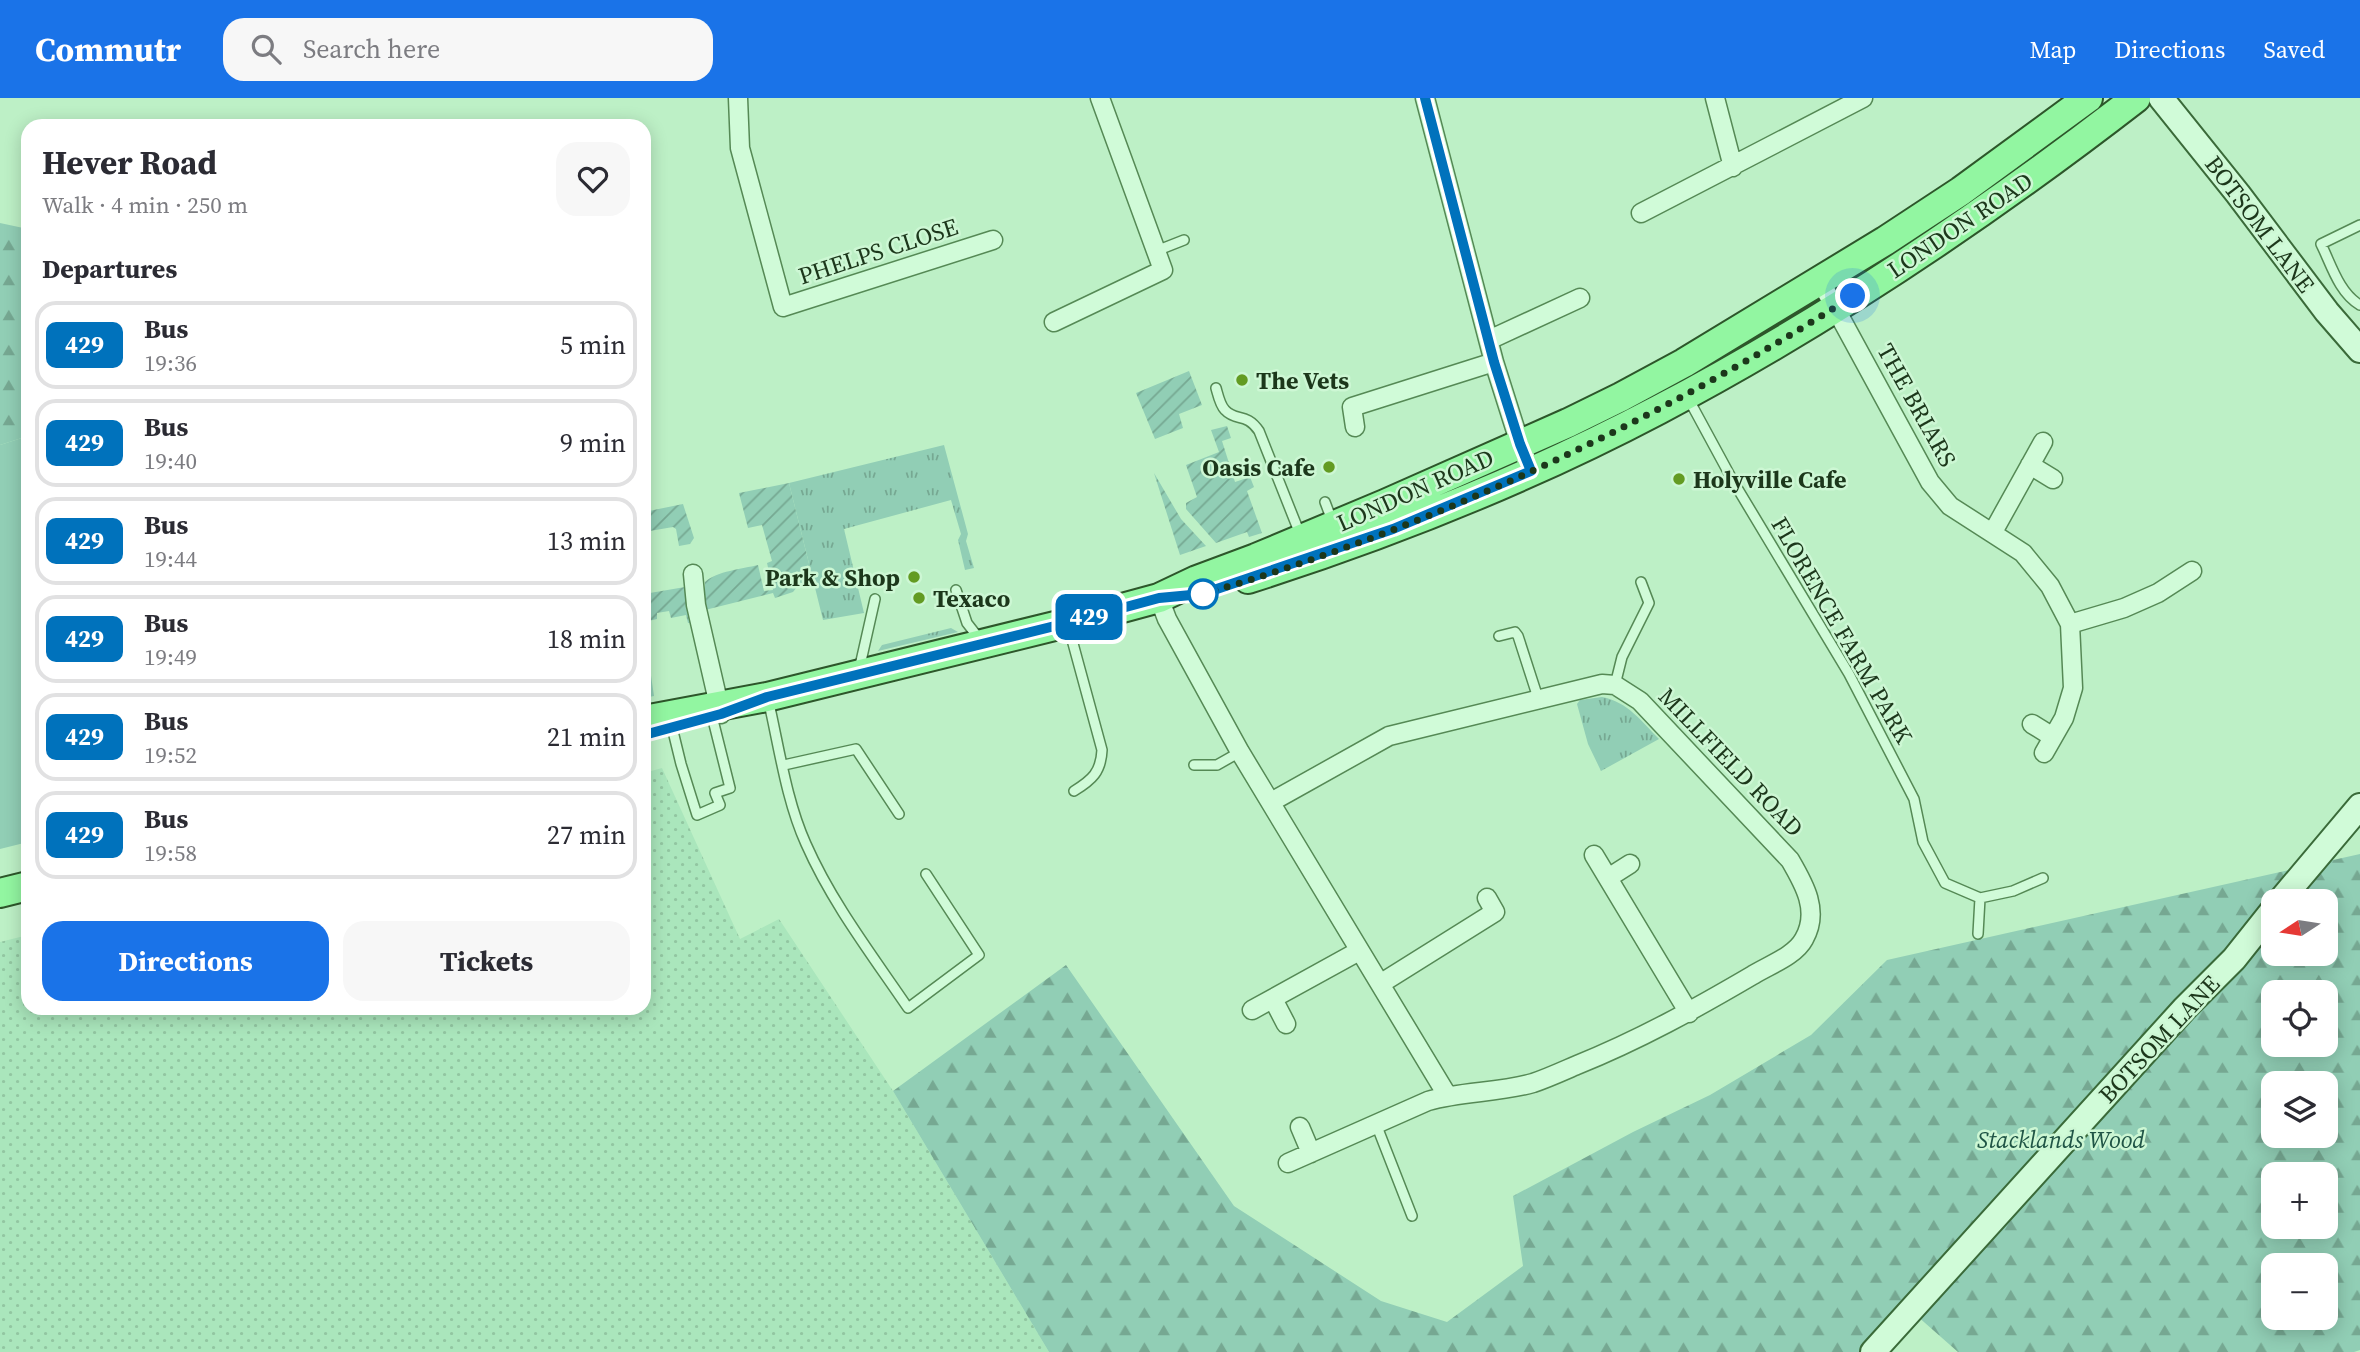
<!DOCTYPE html>
<html lang="en">
<head>
<meta charset="utf-8">
<style>
  :root { --surface:#fff; --page:#f7f7f7; --text:#2b2b33; --muted:#7c7c81; --line:#e1e1e2; --accent:#1a73e8 }
  body { margin:0; font-family:"Source Serif 4",serif; background:var(--page); color:var(--text); height:100vh; display:flex; flex-direction:column; font-size:26px; white-space:nowrap }
  * { box-sizing:border-box; margin:0 }
  p { font-size:23px; color:var(--muted) }
  .icon { flex:none; width:38px; height:38px; fill:none; stroke:currentColor; stroke-width:2; stroke-linecap:round; stroke-linejoin:round }
  .map { position:relative; flex:1; overflow:hidden }
  .details { position:absolute; left:21px; top:21px; width:630px; height:896px; display:flex; flex-direction:column; background:var(--surface); border-radius:21px; box-shadow:0 4px 18px #0003 }
  .details>* { flex:none }
  .badge { padding:0 14px; border-radius:10px; font-size:24px; line-height:46px }
  .needle { width:46px; rotate:258deg }
  .fabs { position:absolute; left:2261px; top:791px; display:grid; gap:14px }
  .fabs a { display:grid; place-items:center; width:77px; height:77px; border-radius:14px; background:var(--surface); box-shadow:0 4px 18px #0003; font-size:35px }
  .you { position:absolute; width:35px; height:35px; margin:-18px; border:5px solid #fff; border-radius:50%; background:#1a73e8; box-shadow:0 0 0 10px #1a73e833 }
  .map>.badge { position:absolute; translate:-50% -50%; box-shadow:0 0 0 4px #fff }
  h2 { padding:0 21px; font-size:26px; line-height:63px }
  .round { display:grid; place-items:center; flex:none; width:74px; height:74px; border-radius:21px; background:var(--page) }
  .head { display:flex; align-items:center; justify-content:space-between; height:119px; padding:0 21px }
  h1 { font-size:33px; font-weight:700; line-height:52px }
  .primary-button { display:flex; gap:14px; margin-top:auto; padding:14px 21px }
  .primary-button a { flex:1; height:80px; border-radius:21px; background:var(--accent); color:#fff; font-size:28px; font-weight:700; line-height:80px; text-align:center }
  .primary-button a+a { background:var(--page); color:var(--text) }
  ul { padding:0; list-style:none }
  li { display:flex; align-items:center; gap:21px; height:88px; margin:0 14px 10px; padding:0 7px; border:4px solid var(--line); border-radius:21px }
  li div { flex:1 }
  li b { display:block; font-size:26px }
  li em { font-style:normal }
  li .badge { min-width:77px; font-weight:700; text-align:center }
  header { display:flex; align-items:center; gap:42px; box-sizing:border-box; height:98px; padding:0 35px; background:var(--accent); color:#fff }
  header strong { font-size:33px }
  nav { display:flex; gap:38px; margin-inline-start:auto; font-size:24px }
  .search { width:490px; height:63px; background:var(--page); display:flex; align-items:center; gap:18px; box-sizing:border-box; padding:0 24px; border-radius:21px; color:var(--muted); font-size:26px }
  .map>svg:first-child { display:block }
  .farmland { fill:url(#farmland-dots) }
  .grass { fill:url(#grass-tufts) }
  .forest { fill:url(#forest-firs); fill-rule:evenodd }
  .garden { fill:url(#garden-furrows) }
  .pitch { fill:#91ceb5 }
  .lines { fill:none; stroke-linecap:round; stroke-linejoin:round }
  .lane-casing { stroke:#558955; stroke-width:12 }
  .street-casing { stroke:#558955; stroke-width:21 }
  .secondary-casing { stroke:#3a6a39; stroke-width:28 }
  .primary-casing { stroke:#2d562a; stroke-width:32 }
  .lane { stroke:#d0fbd8; stroke-width:9 }
  .street { stroke:#d0fbd8; stroke-width:18 }
  .secondary { stroke:#d0fbd8; stroke-width:24 }
  .primary { stroke:#92f6a1; stroke-width:28 }
  .line-casing { stroke:#fff; stroke-width:16 }
  .line { stroke:#0072bc; stroke-width:10 }
  .walk { stroke:#1c371b; stroke-width:7; stroke-dasharray:0 12.6 }
  .poi-dot { fill:#639b22; stroke:#cdf7d4; stroke-width:2.5 }
  .stop-dot { fill:#fff; stroke:#0072bc; stroke-width:3.5 }
  .labels { text-anchor:middle; dominant-baseline:central; stroke-width:5; stroke-linejoin:round; paint-order:stroke }
  .street-label { font-size:24px; fill:#1c371b; stroke:#cdf7d4 }
  .poi-label { font-size:24px; font-weight:bold; fill:#1c371b; stroke:#cdf7d4; text-anchor:start }
  .park-label { font-size:24px; font-style:italic; fill:#205546; stroke:#cdf7d4 }
</style>
</head>
<body>
<header>
<strong>Commutr</strong>
<div class="search"><svg class="icon" aria-label="search" viewBox="0 0 24 24"><circle cx="10" cy="10" r="6"/><path d="M15 15l6 6"/></svg>Search here</div>
<nav><a>Map</a><a>Directions</a><a>Saved</a></nav>
</header>
<div class="map">
<svg width="2360" height="1254" viewBox="0 0 2360 1254">
  <defs>
    <pattern id="farmland-dots" width="8" height="8" patternUnits="userSpaceOnUse" patternTransform="scale(1.75)"><rect width="8" height="8" fill="#aae6bc"/><path d="M2 2h.1M6 6h.1" fill="none" stroke="#92c6a1" stroke-width="1.8" stroke-linecap="round"/></pattern>
    <pattern id="grass-tufts" width="24" height="20" patternUnits="userSpaceOnUse" patternTransform="scale(1.75)"><rect width="24" height="20" fill="#91ceb5"/><path d="M3 7l-1-3M5 7V3M7 7l1-3M15 17l-1-3M17 17v-4M19 17l1-3" fill="none" stroke="#76a892"/></pattern>
    <pattern id="forest-firs" width="22" height="20" patternUnits="userSpaceOnUse" patternTransform="scale(1.75)"><rect width="22" height="20" fill="#91ceb5"/><path d="M5 1l3.5 6h-7zM16 11l3.5 6h-7z" fill="#76a892"/></pattern>
    <pattern id="garden-furrows" width="10" height="10" patternUnits="userSpaceOnUse" patternTransform="scale(1.75)"><rect width="10" height="10" fill="#91ceb5"/><path d="M-1 1l2-2M0 10L10 0M9 11l2-2" fill="none" stroke="#76a892"/></pattern>
  </defs>
  <rect width="100%" height="100%" fill="#bdf0c6"/>
  <path class="farmland" d="M662,670l78,171 39,-20 114,172 156,261h-1049v-410l28,-7v73h616v-235z"/>
  <path class="grass" d="M944,347l24,89 -2,7 8,27 -9,2 -7,-30 3,-6 -10,-34 -107,29 20,84 -41,7 -34,-137z
    M644,530l10,68 -10,2z
    M951,530l7,4 -80,19 4,-6z
    M1602,599c26,5 39,24 57,42l-58,32 -13,-27 -11,-40 3,-4z"/>
  <path class="forest" d="M0,125l28,6v207l-28,9z
    M2360,756v496l-6,2h-396l-50,-44 -31,44h-828l-156,-261 173,-126 168,241 147,95 66,21 76,-56 -10,-70 120,-64 77,-37 101,-60 76,-75zM2273,803h53v53h-53zM2273,894h53v53h-53zM2273,985h53v53h-53zM2273,1076h53v53h-53zM2273,1167h53v53h-53z"/>
  <path class="garden" d="M1189,273l13,34 -23,9 4,14 -28,11 -19,-46z
    M1227,328l4,12 -9,3 13,41 15,-5 4,10 -7,4 15,42 -13,4 -2,-5 -31,11 -30,-34v-6l11,-6 -11,-32 33,-13 -8,-22z
    M1154,375l27,46 25,27 -26,9z
    M789,385l24,97 -16,7 -4,5 -18,6 -2,-5 -68,17v-28c12,-11 37,-13 53,-17l6,26 9,-1 -6,-27 5,-2 -10,-36 -14,3 -9,-35z
    M683,406l11,34 -4,6 -11,2 -3,-17 -3,-2 -29,5v-20z
    M685,489l7,36h-4l-2,-8 -15,3 -2,-7 -12,2v6l-13,3v-28z"/>
  <path class="pitch" d="M28,338v406l-28,7v-404z"/>
  <g class="lines">
    <g class="lane-casing">
      <path id="lane" d="M2360,127l-39,19c10,20 18,49 39,61
        M1156,153l28,-11
        M1216,290c2,7 4,17 9,22 11,12 21,2 34,21l41,103
        M1688,300l45,83 116,193 65,125 9,43 22,41 35,15 33,-7 30,-13
        M1325,404l8,21
        M956,492l11,33 14,18
        M1068,527l34,125c-1,22 -10,30 -28,41
        M1499,538l16,-4 3,4 21,65
        M859,572l16,-71
        M1615,587l7,-28 27,-54 -8,-21
        M768,601c11,47 18,101 38,145 26,59 66,111 102,164l71,-53 -53,-81
        M670,621l11,45 16,51 23,-10 -5,-12 15,-5 -19,-76
        M784,667l72,-16 43,65
        M1194,667h23l23,-13
        M1978,836l2,-36
        M1376,1026l36,92"/>
    </g>
    <g class="street-casing">
      <path id="street" d="M738,0l2,50 43,159 210,-67
        M1425,0l69,264 26,82 11,27
        M1715,0l18,69
        M1641,115l222,-115
        M1821,184l109,200 20,24 73,47 27,33 20,38 3,64 -9,30 -20,35
        M1054,224l109,-52 -63,-172
        M1489,242l91,-42
        M1355,329l-3,-20 142,-45
        M2030,367l23,14
        M1993,434l50,-90
        M693,476l3,31 25,109
        M1159,500l8,21 73,133 207,343
        M2070,526l54,-16 34,-15 34,-22
        M2032,626l21,13
        M1271,704l118,-66 213,-52 13,1 25,16 150,159c14,24 30,51 14,79 -9,17 -35,26 -51,36 -58,34 -114,65 -176,90 -14,6 -29,13 -44,18 -35,10 -71,8 -105,18l-140,62
        M1594,757l95,158
        M1608,780l22,-14
        M1380,886l115,-72 -8,-14
        M1273,901l13,25
        M1252,912l107,-59
        M1300,1029l11,26"/>
    </g>
    <g class="secondary-casing">
      <path id="secondary" d="M2161,0l77,96 89,118 33,38
        M2280,803l80,-95
        M1873,1254l311,-343 50,-50 39,-49"/>
    </g>
    <g class="primary-casing">
      <path id="primary" d="M1248,481c141,-45 279,-100 410,-169 169,-89 328,-196 478,-312
        M644,622l123,-23 300,-74 92,-25 38,-18 59,-22 129,-54 183,-81 53,-26 63,-34 201,-122 76,-50 127,-93
        M0,795l28,-7"/>
    </g>
    <use href="#lane" class="lane"/>
    <use href="#street" class="street"/>
    <use href="#secondary" class="secondary"/>
    <use href="#primary" class="primary"/>
  </g>
  <g class="lines">
    <g class="line-casing">
      <path id="line" d="M644,637l77,-21 46,-17 300,-74 92,-25 43,-4 191,-65 138,-58 -11,-27 -26,-82 -69,-264"/>
    </g>
    <use href="#line" class="line"/>
    <path class="walk" d="M1203,496c225,-65 450,-170 650,-298"/>
  </g>
  <g class="poi-dot">
    <circle cx="1242" cy="282" r="7"/>
    <circle cx="1329" cy="369" r="7"/>
    <circle cx="1679" cy="381" r="7"/>
    <circle cx="914" cy="479" r="7"/>
    <circle cx="919" cy="500" r="7"/>
  </g>
  <circle class="stop-dot" cx="1203" cy="496" r="14"/>
  <g class="labels">
    <g class="street-label">
      <text transform="translate(2260 126) rotate(53)">BOTSOM LANE</text>
      <text transform="translate(1960 127) rotate(-34)">LONDON ROAD</text>
      <text transform="translate(878 153) rotate(-18)">PHELPS CLOSE</text>
      <text transform="translate(1917 307) rotate(61)">THE BRIARS</text>
      <text transform="translate(1415 392) rotate(-24)">LONDON ROAD</text>
      <text transform="translate(1842 532) rotate(60)">FLORENCE FARM PARK</text>
      <text transform="translate(1731 664) rotate(46)">MILLFIELD ROAD</text>
      <text transform="translate(2159 941) rotate(-47)">BOTSOM LANE</text>
    </g>
    <g class="poi-label">
      <text x="1256" y="282">The Vets</text>
      <text x="1315" y="369" text-anchor="end">Oasis Cafe</text>
      <text x="1693" y="381">Holyville Cafe</text>
      <text x="900" y="479" text-anchor="end">Park &amp; Shop</text>
      <text x="933" y="500">Texaco</text>
    </g>
    <g class="park-label">
      <text x="2061" y="1041">Stacklands Wood</text>
    </g>
  </g>
</svg>
<div class="fabs">
<a><svg class="needle" viewBox="-14 -14 28 28"><path d="M0-13l5 13h-10z" fill="#e53935"/><path d="M0 13l5-13h-10z" fill="#7c7c81"/></svg></a>
<a><svg class="icon" aria-label="locate" viewBox="0 0 24 24"><circle cx="12" cy="12" r="6"/><path d="M12 2v4M12 18v4M2 12h4M18 12h4"/></svg></a>
<a><svg class="icon" aria-label="layers" viewBox="0 0 24 24"><path d="M12 4l9 5-9 5-9-5zM3 14l9 5 9-5"/></svg></a>
<a>+</a>
<a>−</a>
</div>
<div class="you" style="left:1853px;top:198px"></div>
<b class="badge" style="left:1089px;top:519px;background:#0072bc;color:#fff">429</b>
<section class="details">
<div class="head"><div><h1>Hever Road</h1><p>Walk · 4 min · 250 m</p></div><a class="round"><svg class="icon" aria-label="heart" viewBox="0 0 24 24"><path d="M12 20l-8-8c-3-5 5-10 8-4 3-6 11-1 8 4z"/></svg></a></div>
<h2>Departures</h2>
<ul>
<li><span class="badge" style="background:#0072bc;color:#fff">429</span><div><b>Bus</b><p>19:36</p></div><em>5 min</em></li>
<li><span class="badge" style="background:#0072bc;color:#fff">429</span><div><b>Bus</b><p>19:40</p></div><em>9 min</em></li>
<li><span class="badge" style="background:#0072bc;color:#fff">429</span><div><b>Bus</b><p>19:44</p></div><em>13 min</em></li>
<li><span class="badge" style="background:#0072bc;color:#fff">429</span><div><b>Bus</b><p>19:49</p></div><em>18 min</em></li>
<li><span class="badge" style="background:#0072bc;color:#fff">429</span><div><b>Bus</b><p>19:52</p></div><em>21 min</em></li>
<li><span class="badge" style="background:#0072bc;color:#fff">429</span><div><b>Bus</b><p>19:58</p></div><em>27 min</em></li>
</ul>
<div class="primary-button"><a>Directions</a><a>Tickets</a></div>
</section>
</div>
</body>
</html>
